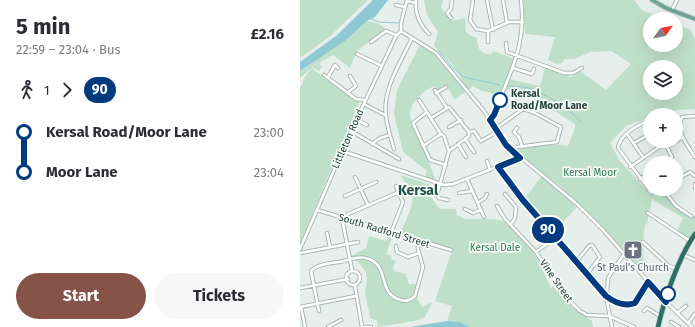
<!DOCTYPE html>
<html lang="en">
<head>
<meta charset="utf-8">
<style>
  :root { --surface:#fff; --page:#f7f7f7; --text:#2b2b33; --muted:#7c7c81; --accent:#855347 }
  body { margin:0; font-family:"Fira Sans",sans-serif; background:var(--page); color:var(--text); height:100vh; display:flex; flex-direction:column; font-size:15px; white-space:nowrap }
  * { box-sizing:border-box; margin:0 }
  p { font-size:13px; color:var(--muted) }
  .icon { flex:none; width:22px; height:22px; fill:none; stroke:currentColor; stroke-width:2; stroke-linecap:round; stroke-linejoin:round }
  .map { position:relative; flex:1; overflow:hidden }
  .drawer { display:flex; flex-direction:column; background:var(--surface); width:300px }
  .drawer>* { flex:none }
  .badge { padding:0 8px; border-radius:13px; font-size:14px; line-height:26px }
  .needle { width:26px; rotate:57deg }
  .buttons { position:absolute; left:343px; top:12px; display:grid; gap:8px }
  .buttons a { display:grid; place-items:center; width:40px; height:40px; border-radius:50%; background:var(--surface); box-shadow:0 4px 16px #0002; font-size:20px }
  .map>.badge { position:absolute; translate:-50% -50%; box-shadow:0 0 0 2px #fff }
  .legs { display:flex; align-items:center; gap:6px; height:44px; padding:0 16px; font-size:13px }
  .legs p { margin-inline-start:auto }
  .head { display:flex; align-items:center; justify-content:space-between; height:68px; padding:0 16px }
  h1 { font-size:22px; font-weight:700; line-height:30px }
  .action { display:flex; gap:8px; margin-top:auto; padding:8px 16px }
  .action a { flex:1; height:46px; border-radius:24px; background:var(--accent); color:#fff; font-size:16px; font-weight:700; line-height:46px; text-align:center }
  .action a+a { background:var(--page); color:var(--text) }
  ul { padding:0 16px; list-style:none }
  li { display:flex; align-items:center; gap:14px; height:40px; font-size:15px }
  li i { display:grid; place-items:center; width:6px; height:100%; margin:0 5px; background:currentColor }
  li i::after { content:''; width:10px; height:10px; margin:-5px; border:3px solid; border-radius:50%; background:var(--surface) }
  li p { margin-inline-start:auto }
  li:first-child i { background:linear-gradient(#0000 50%,currentColor 0) }
  li:last-child i { background:linear-gradient(currentColor 50%,#0000 0) }
  main { display:flex; flex:1; min-height:0 }
  .map>svg:first-child { display:block }
  .green { fill:#bfe0c8; fill-rule:evenodd }
  .water { fill:#8ec9d4 }
  .lines { fill:none; stroke-linecap:round; stroke-linejoin:round }
  .stream { stroke:#8ec9d4; stroke-width:1 }
  .minor-casing { stroke:#a8b8b2; stroke-width:4.5 }
  .major-casing { stroke:#c2cac8; stroke-width:5.5 }
  .highway-casing { stroke:#c2cac8; stroke-width:6 }
  .minor { stroke:#fff; stroke-width:2.5 }
  .major { stroke:#6aa596; stroke-width:3.5 }
  .highway { stroke:#2f6f62; stroke-width:4.5 }
  .line-1-casing { stroke:#fff; stroke-width:9 }
  .line-1 { stroke:#003b80; stroke-width:6 }
  .stop-1-dot { fill:#fff; stroke:#003b80; stroke-width:2 }
  .labels { text-anchor:middle; dominant-baseline:central; stroke-width:3.5; stroke-linejoin:round; paint-order:stroke }
  .stop-label { font-size:10px; font-weight:bold; fill:#24423a; stroke:#f7fbf9; text-anchor:start }
  .street-label { font-size:10px; fill:#24423a; stroke:#f7fbf9 }
  .park-label { font-size:10px; fill:#2d7a4b; stroke:#f7fbf9 }
  .worship-label { font-size:10px; fill:#5b616d; stroke:#f7fbf9 }
  .district-label { font-size:14px; font-weight:bold; fill:#1f5548; stroke:#f7fbf9 }
</style>
</head>
<body>
<main>
<section class="drawer">
<div class="head"><div><h1>5 min</h1><p>22:59 – 23:04 · Bus</p></div><b>£2.16</b></div>
<div class="legs"><svg class="icon" aria-label="walk" viewBox="0 0 24 24"><circle cx="13" cy="4" r="2"/><path d="M13 8l-2 6 4 7M11 14l-3 7M7 12l3-4h3l4 4"/></svg>1<svg class="icon" aria-label="forward" viewBox="0 0 24 24"><path d="M9 5l7 7-7 7"/></svg><b class="badge" style="background:#003b80;color:#fff">90</b></div>
<ul>
<li><i style="color:#003b80"></i><b>Kersal Road/Moor Lane</b><p>23:00</p></li>
<li><i style="color:#003b80"></i><b>Moor Lane</b><p>23:04</p></li>
</ul>
<div class="action"><a>Start</a><a>Tickets</a></div>
</section>
<div class="map">
<svg width="395" height="327" viewBox="0 0 395 327">
  <rect width="100%" height="100%" fill="#e6efeb"/>
  <path class="green" d="M0,0h68l-40,38 -28,20z
    M124,0h19l-2,7 9,14 15,-3c2,11 -4,15 12,20 0,10 3,16 14,16l3,-3 20,8 -15,39 -7,-2v-3l-11,-2 -8,-5 -5,4 -14,-24 -20,-20 4,-14 -11,-17z
    M223,0h111l8,10 23,9h-15v26h26v-21l15,6 4,11v68l-17,1 -18,5h-10v3l-23,7 -17,18 10,18 31,34 11,-5 13,16 13,11 7,-1v15l-6,7 -12,-8 6,-12 -31,-19 -5,26 -2,-1 -2,17 1,35 -32,-39 -51,-50 -45,-35v-2c17,-4 35,-7 52,-4l7,-18v-4l-33,-21 -37,-14 4,-10 31,7 5,-18 26,9 9,-6 26,19 25,-26 -20,-13 -17,1 -2,-1 -17,8h-10l-3,4 -5,1 -9,-4 7,-23 -30,-3zM350,67h26v26h-26z
    M67,21l10,2 9,6 -29,22 -7,17 -17,-13 -14,8 3,4 -3,4 -7,-4 16,-13 -28,24v-7l45,-30z
    M120,45l15,10 31,36 -11,9 -9,-15 -9,5 -2,-4c-11,3 -26,18 -25,30l25,62 -2,3 -8,-3 2,-7 -24,-19 -9,-38 3,-24z
    M12,68l43,33h5l-60,142v-156l2,-2 2,-7z
    M100,175l31,10 -2,10 11,14h16l1,6 8,4h28l14,3 16,16 22,31 -2,2 8,17 6,-3 14,21 21,15 1,6h-123l-10,-5 -13,-1 5,-15 -17,-5 18,-53 -14,-1 -39,-13c4,-11 15,-28 12,-39 -2,-7 -8,-14 -12,-20z
    M242,176l35,31 -24,26 -29,-34z
    M88,234l5,1 -7,19 6,2 -1,3 5,2 -3,6 1,4 12,3 3,10h9l-6,14c-30,9 -21,-23 -35,-35 -11,-10 -19,-3 -26,-7l15,-8 3,-12 17,5z
    M66,258l10,6 15,33c9,4 17,8 25,-1l6,11 10,-5 -7,15 -10,4 -38,6 1,-6 -8,-3 -5,-26 2,-12 -1,-8 -10,-13z"/>
  <path class="water" d="M73,0h15l-13,17 -8,4 -22,20 -45,30v-9l36,-26z
    M147,321l13,1 10,5h-60z"/>
  <g class="lines">
    <path class="stream" d="M69,18l10,4 20,1
      M139,51l14,17 11,9 36,8
      M209,86c7,1 18,0 25,4 18,8 35,18 48,33
      M347,191l4,4 9,-6c9,12 19,28 35,29"/>
    <g class="minor-casing">
      <path id="minor" d="M116,0c-2,12 4,25 13,34
        M173,0l-3,20 6,9 12,2 21,-9h14
        M187,0l6,30
        M203,0l4,23
        M107,1l9,2
        M96,5l9,2
        M372,10l5,-10
        M151,18l-4,-5 4,-4 1,-9
        M101,31l35,22 48,58 22,34 71,59 27,27 62,71 26,25
        M101,31v-8l6,-23
        M71,42l15,-11 10,4
        M188,42v-11
        M206,43l1,9 57,21h9l9,-5
        M57,54l25,12
        M213,68l19,6 2,-5
        M24,75l32,24 9,1
        M28,77l7,-12 3,3
        M135,90l12,18
        M47,93l9,-7 -6,-10
        M136,93l10,-6
        M119,100l22,34 3,2 5,15 -12,44 2,3 9,2
        M64,104l21,11
        M127,112l-14,11 17,37 16,5
        M395,116l-13,1c-6,15 5,28 13,40
        M131,118l18,-11 20,25v4l-20,15
        M56,120l11,5
        M190,120l4,-5c15,-43 33,-67 27,-115
        M149,127l12,-7
        M217,128l-3,4 5,5 3,9
        M195,129l28,-20 10,3 28,15 -4,15 -40,5 -5,4
        M51,131l48,28
        M169,132l5,-1 6,9
        M327,134l16,23
        M165,139l9,13
        M181,141l16,-9
        M364,141l8,16 -7,6
        M376,141l7,-4
        M334,143l16,-9
        M72,144l8,-6 10,-3
        M158,144l8,13
        M123,146l18,-12
        M367,147l9,-6
        M94,149c-3,-11 -7,-22 -8,-33 -4,-27 16,-56 26,-78
        M42,151l102,34 9,-1 67,-26
        M187,161l3,9
        M198,167l24,32 84,97 16,9 13,-2 13,-21
        M330,167l35,-24
        M55,177l13,28
        M167,179l17,38
        M340,179l10,-6
        M376,180l14,-8 5,4
        M395,184v4
        M348,188l-30,-40c2,-13 18,-22 30,-27l2,1
        M363,189l13,17 15,10
        M159,193l13,-2
        M205,194l11,13 -1,11 -4,6
        M45,196l31,-14
        M179,202l6,-4 2,-4
        M197,206l8,13 31,33 32,47 12,12 7,4 22,1 25,11
        M165,209l8,4 8,-3
        M17,210l134,40
        M348,213l42,28
        M42,218l10,52
        M44,219l4,-5 51,-22
        M27,233l3,14
        M91,233l12,-31 -7,-16
        M343,242l26,24 8,3
        M96,246l1,6 11,5 11,-4
        M0,249l51,-118 45,-95 5,-5
        M236,252l19,-14
        M0,253l58,-11
        M384,255l11,5
        M276,262l13,-16 3,-1 8,12 -13,17
        M46 278a7 7 0 1 1 14 0a7 7 0 1 1-14 0Z
        M55,286l7,41
        M0,288l48,-9
        M307,295l1,-17 16,-24
        M308,298l-1,3 5,26
        M0,307l56,-11
        M1,307l4,20
        M19,311l-8,-40 2,-2c6,-5 18,-6 26,-7 10,-2 21,-7 30,-3 21,8 8,35 32,41 6,2 10,0 14,-4l8,-29 -5,-18v-8
        M344,311l3,-3 13,8
        M377,313l9,-7
        M371,322l8,5
        M388,323l7,-9
        M28,327l13,-7
        M64,327h7"/>
    </g>
    <g class="major-casing">
      <path id="major" d="M352,0l14,8 29,11"/>
    </g>
    <g class="highway-casing">
      <path id="highway" d="M358,327c6,-27 21,-71 37,-93"/>
    </g>
    <use href="#minor" class="minor"/>
    <use href="#major" class="major"/>
    <use href="#highway" class="highway"/>
  </g>
  <g class="lines">
    <g class="line-1-casing">
      <path id="line-1" d="M200,100l-6,15 -4,5 16,25 14,13 -22,9 24,32 84,97c9,7 18,11 29,7l13,-21 18,20 2,-8"/>
    </g>
    <use href="#line-1" class="line-1"/>
  </g>
  <defs>
    <g id="church-square" transform="scale(1)"><rect x="-9" y="-9" width="18" height="18" rx="4" fill="#6b7280" stroke="#f7fbf9"/><path d="M-1.2-6h2.4v3.5h3.3v2.4h-3.3V6h-2.4V-.1h-3.3v-2.4h3.3Z" fill="#fff"/></g>
  </defs>
  <g fill-rule="evenodd">
    <use href="#church-square" x="333" y="250"/>
  </g>
  <g class="stop-1-dot">
    <circle cx="200" cy="100" r="7"/>
    <circle cx="368" cy="294" r="7"/>
  </g>
  <g class="labels">
    <g class="stop-label">
      <text x="211" y="94">Kersal<tspan x="211" dy="12">Road/Moor Lane</tspan></text>
    </g>
    <g class="street-label">
      <text transform="translate(48 139) rotate(-66)">Littleton Road</text>
      <text transform="translate(84 231) rotate(17)">South Radford Street</text>
      <text transform="translate(256 281) rotate(55)">Vine Street</text>
    </g>
    <g class="park-label">
      <text x="290" y="173">Kersal Moor</text>
      <text x="195" y="248">Kersal Dale</text>
    </g>
    <g class="worship-label">
      <text x="333" y="268">St Paul's Church</text>
    </g>
    <g class="district-label">
      <text x="118" y="190">Kersal</text>
    </g>
  </g>
</svg>
<div class="buttons">
<a><svg class="needle" viewBox="-14 -14 28 28"><path d="M0-13l5 13h-10z" fill="#e53935"/><path d="M0 13l5-13h-10z" fill="#7c7c81"/></svg></a>
<a><svg class="icon" aria-label="layers" viewBox="0 0 24 24"><path d="M12 4l9 5-9 5-9-5zM3 14l9 5 9-5"/></svg></a>
<a>+</a>
<a>−</a>
</div>
<b class="badge" style="left:248px;top:230px;background:#003b80;color:#fff">90</b>
</div>
</main>
</body>
</html>
